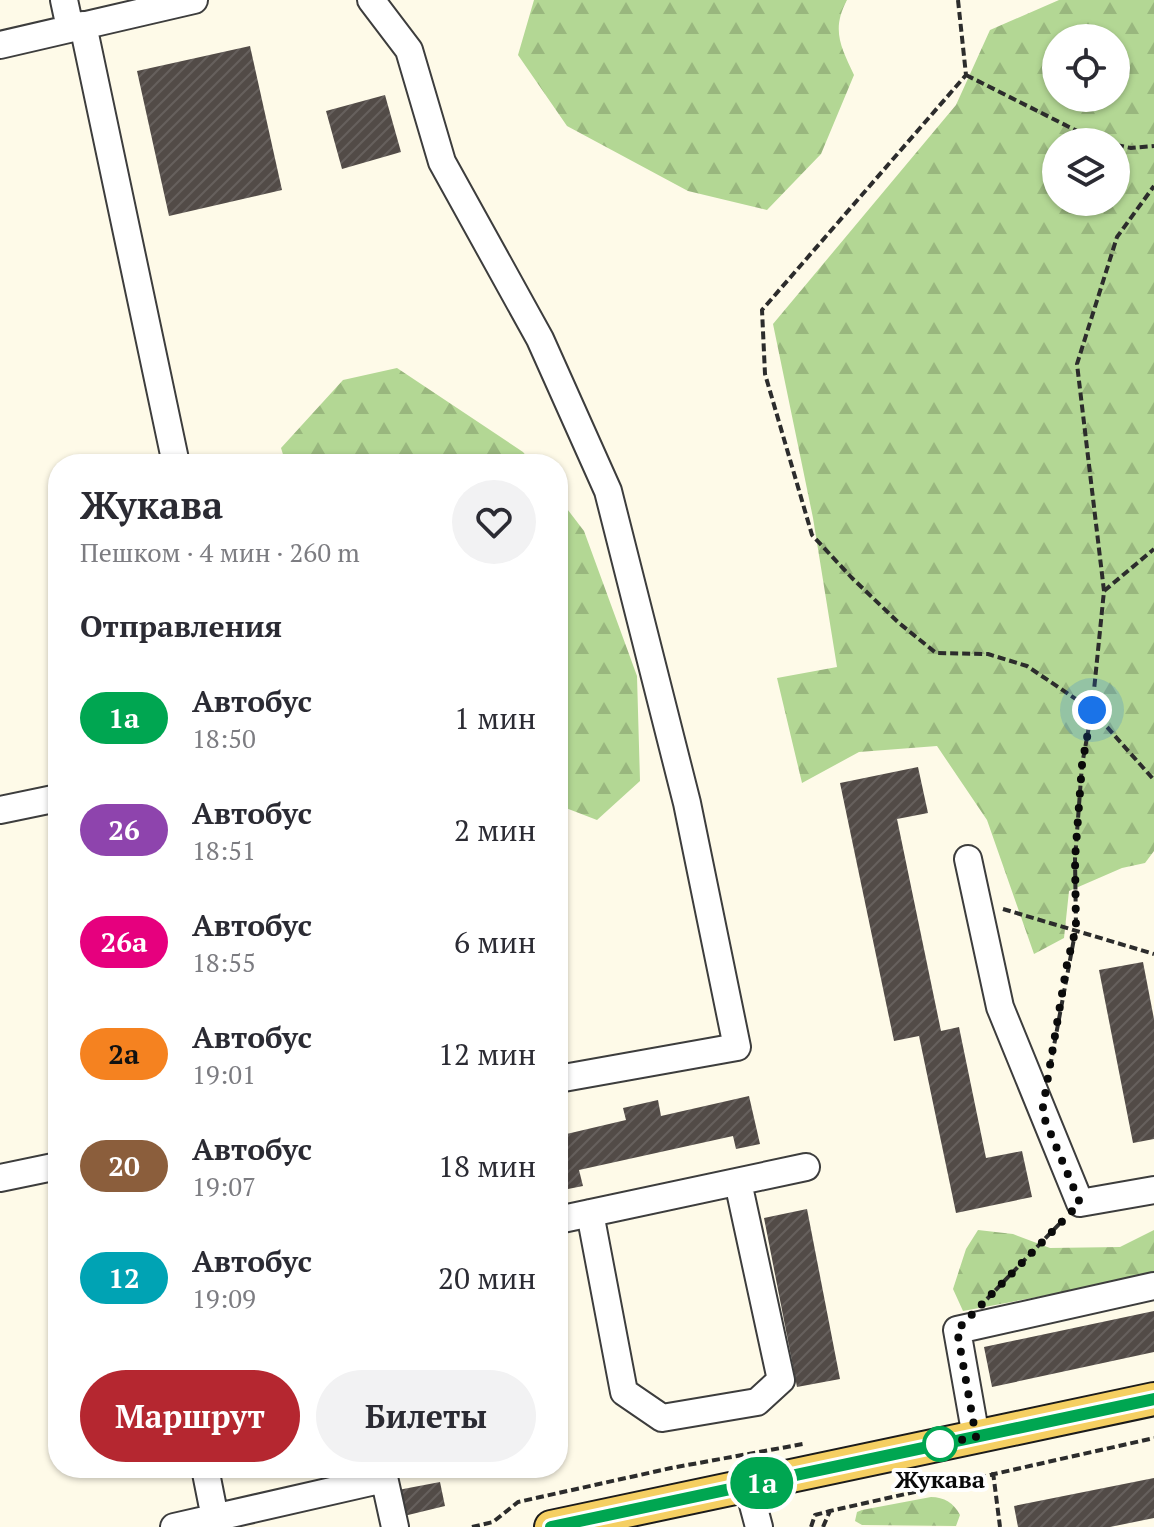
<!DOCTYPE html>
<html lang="ru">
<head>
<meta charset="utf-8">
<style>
  :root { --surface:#fff; --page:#f2f2f3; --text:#2b2b33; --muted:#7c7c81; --accent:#b52730 }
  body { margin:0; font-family:"PT Serif",serif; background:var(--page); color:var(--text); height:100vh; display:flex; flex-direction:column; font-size:30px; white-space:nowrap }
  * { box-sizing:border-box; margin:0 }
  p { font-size:26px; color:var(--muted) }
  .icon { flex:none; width:44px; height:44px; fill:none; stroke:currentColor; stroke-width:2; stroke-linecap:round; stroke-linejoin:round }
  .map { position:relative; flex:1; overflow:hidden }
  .panel { position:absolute; left:48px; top:454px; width:520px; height:1024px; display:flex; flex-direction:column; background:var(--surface); border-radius:32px; box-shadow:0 2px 6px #0004 }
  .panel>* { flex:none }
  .badge { padding:0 16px; border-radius:26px; font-size:28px; line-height:52px }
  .buttons { position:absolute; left:1042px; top:24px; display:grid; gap:16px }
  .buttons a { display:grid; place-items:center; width:88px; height:88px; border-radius:50%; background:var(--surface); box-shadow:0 2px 6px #0004; font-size:40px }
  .you { position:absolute; width:40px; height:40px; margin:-20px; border:6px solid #fff; border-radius:50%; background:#1a73e8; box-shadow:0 0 0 12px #1a73e833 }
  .map>.badge { position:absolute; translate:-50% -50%; box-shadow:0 0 0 4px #fff }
  h2 { padding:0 32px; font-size:30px; line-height:72px }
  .round { display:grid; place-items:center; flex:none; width:84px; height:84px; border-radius:42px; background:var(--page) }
  .head { display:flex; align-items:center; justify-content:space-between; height:136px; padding:0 32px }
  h1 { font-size:38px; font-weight:800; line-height:60px }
  .cta { display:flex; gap:16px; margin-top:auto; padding:16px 32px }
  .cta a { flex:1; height:92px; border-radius:48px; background:var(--accent); color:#fff; font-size:32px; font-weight:800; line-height:92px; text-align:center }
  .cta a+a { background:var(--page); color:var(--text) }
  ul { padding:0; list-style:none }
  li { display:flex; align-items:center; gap:24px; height:112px; padding:0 32px }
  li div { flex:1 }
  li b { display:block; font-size:30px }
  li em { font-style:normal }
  li .badge { min-width:88px; font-weight:700; text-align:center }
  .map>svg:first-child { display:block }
  .forest { fill:url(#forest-firs); fill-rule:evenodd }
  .building { fill:url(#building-hatch) }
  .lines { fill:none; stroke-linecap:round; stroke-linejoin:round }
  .minor-casing { stroke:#3d3d3d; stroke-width:30 }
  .major-casing { stroke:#1b1b1b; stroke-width:36 }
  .path { stroke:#2c2c2c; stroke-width:4; stroke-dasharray:8 4; stroke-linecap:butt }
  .minor { stroke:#fff; stroke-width:26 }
  .major { stroke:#f5cf62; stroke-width:32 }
  .line-casing { stroke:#fff; stroke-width:18 }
  .line { stroke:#00a651; stroke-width:12 }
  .walk { stroke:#0a0a0a; stroke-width:8; stroke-dasharray:0 14.4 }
  .stop-dot { fill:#fff; stroke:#00a651; stroke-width:4 }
  .labels { text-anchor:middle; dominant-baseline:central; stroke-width:8; stroke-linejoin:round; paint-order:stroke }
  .stop-label { font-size:24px; font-weight:bold; fill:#0a0a0a; stroke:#fff }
</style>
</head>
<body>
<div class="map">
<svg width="1154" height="1527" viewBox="0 0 1154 1527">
  <defs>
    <pattern id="forest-firs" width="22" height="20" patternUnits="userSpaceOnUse" patternTransform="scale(2)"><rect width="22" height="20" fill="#b3d794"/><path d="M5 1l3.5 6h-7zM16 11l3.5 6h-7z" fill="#99b77e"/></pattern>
    <pattern id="building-hatch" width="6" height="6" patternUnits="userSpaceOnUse" patternTransform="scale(2)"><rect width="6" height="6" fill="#524b47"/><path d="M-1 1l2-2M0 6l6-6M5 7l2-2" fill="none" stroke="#66605d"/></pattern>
  </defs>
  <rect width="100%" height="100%" fill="#fefae8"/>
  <path class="forest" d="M534,0h313c-16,30 -6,47 7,75l-33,79 -54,56 -79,-19 -121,-65 -49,-71z
    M1059,0h95v851l-9,12 -23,5 -53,23 -5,47 -30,16 -47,-134 -50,-74 -78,6 -57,31 -25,-105 60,-11 -24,-149 -40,-194 183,-219 34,-75zM1056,38h60v60h-60zM1056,142h60v60h-60z
    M397,368l126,84 10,12h-247l-5,-16 62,-68z
    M558,497l26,34 53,145 3,105 -43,39 -39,-15z
    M978,1230l35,4 37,14 70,-1 34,-17v45l-191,36 -10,-22 13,-40z
    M931,1497c13,0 23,6 29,18l-4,11 -94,-1 -7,-4 2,-9 5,-2z"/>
  <path class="building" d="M250,46l32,144 -113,26 -32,-145z
    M385,95l16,57 -59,17 -16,-58z
    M918,767l10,46 -31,6 44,212 18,-4 27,131 36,-7 10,46 -76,16 -37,-177 -25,5 -54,-258z
    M1143,962l11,57v120l-21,4 -34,-173z
    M749,1096l11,48 -24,5 -3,-13 -154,34 4,16 -25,5v-55l68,-16 -3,-12 35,-8 3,16z
    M807,1209l33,170 -43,8 -33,-169z
    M1154,1311v41l-162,35 -8,-40z
    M1154,1478v40l-44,9h-92l-4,-21z
    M440,1482l5,24 -41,10 -6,-26z"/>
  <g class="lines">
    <g class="minor-casing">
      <path id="minor" d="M64,0l6,28
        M371,0l38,50 33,112 98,177 68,152 79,312 50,244 -179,32
        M83,25l93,439
        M0,45l194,-45
        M0,810l58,-12
        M968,859l32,148 80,196 74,-13
        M0,1178l58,-12
        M590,1213l34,179 38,26 95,-16 24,-22 -43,-198
        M558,1220l248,-53
        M976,1437l-19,-107 197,-44
        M205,1468l10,50
        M382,1468l13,59
        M748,1486l11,41
        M174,1527l210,-48"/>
    </g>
    <g class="major-casing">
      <path id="major" d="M551,1527l603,-128"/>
    </g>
    <path class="path" d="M958,0l8,75 -204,235 3,64 47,161 40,43 47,45 37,30 52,1 39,12 65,44 62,70
      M966,75l133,67
      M1116,145l15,3 23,-2
      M1104,591l50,-42
      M1003,909l151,45
      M1050,1067l26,-139 -1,-69 7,-94 10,-55 12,-119 -27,-227 40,-127 37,-51
      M987,1299l77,-80
      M993,1472l7,55
      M472,1527l21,-5 25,-20 153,-34 132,-24
      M811,1527l4,-12 15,-4 324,-73
      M823,1527l7,-16"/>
    <use href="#minor" class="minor"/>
    <use href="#major" class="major"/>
  </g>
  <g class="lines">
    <g class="line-casing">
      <path id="line" d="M551,1527l603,-128"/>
    </g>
    <use href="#line" class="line"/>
    <path class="walk" d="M940,1444l-3,1 39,-8 -19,-107 123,-127 -38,-90 25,-149 9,-36 -1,-69 7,-94 10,-55"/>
  </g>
  <circle class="stop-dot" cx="940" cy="1444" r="16"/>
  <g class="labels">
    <g class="stop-label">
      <text x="940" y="1479">Жукава</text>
    </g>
  </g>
</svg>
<div class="buttons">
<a><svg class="icon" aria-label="locate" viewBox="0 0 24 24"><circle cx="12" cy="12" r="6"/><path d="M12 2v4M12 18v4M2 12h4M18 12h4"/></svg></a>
<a><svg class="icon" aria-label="layers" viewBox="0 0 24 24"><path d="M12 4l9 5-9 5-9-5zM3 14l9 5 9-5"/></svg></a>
</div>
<div class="you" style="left:1092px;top:710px"></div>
<b class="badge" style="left:762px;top:1483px;background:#00a651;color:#fff">1а</b>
<section class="panel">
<div class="head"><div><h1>Жукава</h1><p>Пешком · 4 мин · 260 m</p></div><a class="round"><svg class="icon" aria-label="heart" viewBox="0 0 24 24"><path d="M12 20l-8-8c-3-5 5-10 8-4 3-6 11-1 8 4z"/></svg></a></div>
<h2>Отправления</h2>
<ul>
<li><span class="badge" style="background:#00a651;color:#fff">1а</span><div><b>Автобус</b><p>18:50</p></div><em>1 мин</em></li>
<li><span class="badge" style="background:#8e44ad;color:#fff">26</span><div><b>Автобус</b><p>18:51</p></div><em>2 мин</em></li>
<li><span class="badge" style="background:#e6007e;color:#fff">26а</span><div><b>Автобус</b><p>18:55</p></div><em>6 мин</em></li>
<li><span class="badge" style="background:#f58220;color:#111">2а</span><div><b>Автобус</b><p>19:01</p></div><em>12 мин</em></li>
<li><span class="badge" style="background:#8b5e3c;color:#fff">20</span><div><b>Автобус</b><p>19:07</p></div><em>18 мин</em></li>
<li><span class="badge" style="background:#00a3b4;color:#fff">12</span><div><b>Автобус</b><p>19:09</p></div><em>20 мин</em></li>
</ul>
<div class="cta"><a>Маршрут</a><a>Билеты</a></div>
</section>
</div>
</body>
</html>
